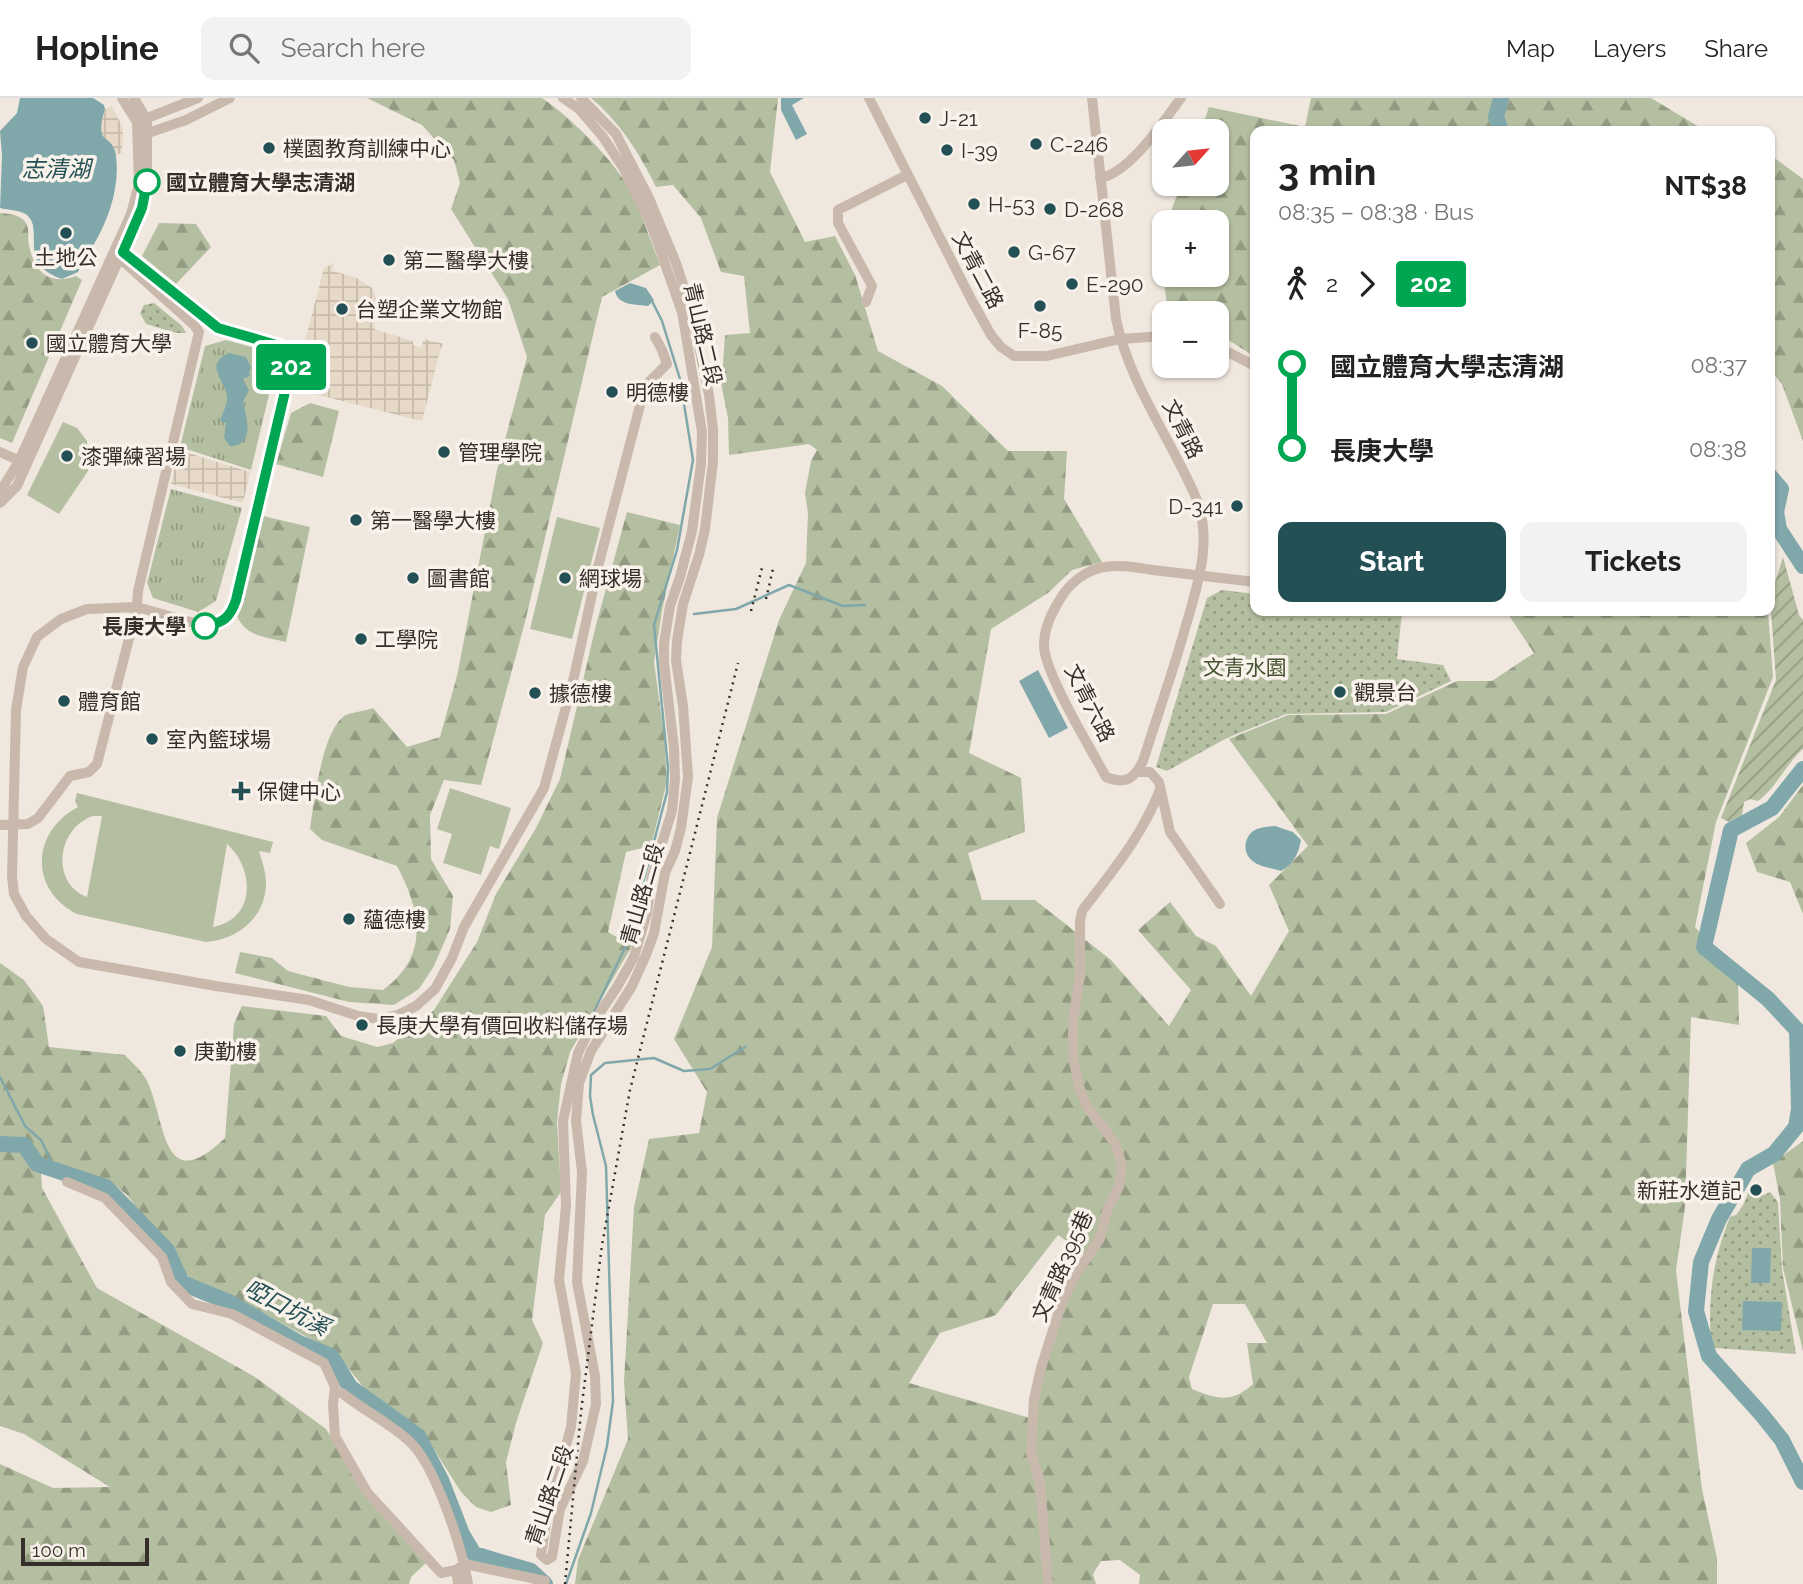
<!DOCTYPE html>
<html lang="en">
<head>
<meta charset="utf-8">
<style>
  :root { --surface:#fff; --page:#f2f2f2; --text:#222; --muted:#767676; --line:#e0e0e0; --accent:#235054 }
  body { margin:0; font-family:Raleway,"Noto Sans TC",sans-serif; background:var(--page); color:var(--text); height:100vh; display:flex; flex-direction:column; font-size:26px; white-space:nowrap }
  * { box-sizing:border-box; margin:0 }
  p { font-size:23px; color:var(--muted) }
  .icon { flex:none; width:38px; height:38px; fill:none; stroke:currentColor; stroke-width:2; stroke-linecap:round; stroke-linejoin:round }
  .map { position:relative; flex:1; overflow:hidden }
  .drawer { position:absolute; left:1250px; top:28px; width:525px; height:490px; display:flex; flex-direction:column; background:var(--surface); border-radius:14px; box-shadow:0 2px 5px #0004 }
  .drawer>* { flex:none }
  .badge { padding:0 14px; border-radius:5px; font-size:24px; line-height:46px }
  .needle { width:46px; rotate:63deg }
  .fabs { position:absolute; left:1152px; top:21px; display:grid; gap:14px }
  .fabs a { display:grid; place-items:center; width:77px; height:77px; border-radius:14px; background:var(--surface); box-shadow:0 2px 5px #0004; font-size:35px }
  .scale { position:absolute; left:21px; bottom:18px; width:128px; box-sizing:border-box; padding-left:7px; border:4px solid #362e2a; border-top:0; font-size:19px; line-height:24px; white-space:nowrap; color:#362e2a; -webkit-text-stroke:5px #f8f2eb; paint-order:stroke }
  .map>.badge { position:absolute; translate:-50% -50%; box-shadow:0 0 0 4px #fff }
  .legs { display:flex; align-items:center; gap:10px; height:77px; padding:0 28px; font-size:23px }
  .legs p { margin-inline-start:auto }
  .overview { display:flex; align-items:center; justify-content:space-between; height:119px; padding:0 28px }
  h1 { font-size:38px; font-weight:700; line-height:52px }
  .action { display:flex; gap:14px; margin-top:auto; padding:14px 28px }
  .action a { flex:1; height:80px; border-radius:14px; background:var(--accent); color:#fff; font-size:28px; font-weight:700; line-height:80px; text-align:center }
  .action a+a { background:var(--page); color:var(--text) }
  ul { padding:0 28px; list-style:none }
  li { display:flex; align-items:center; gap:24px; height:84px; font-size:26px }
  li i { display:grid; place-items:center; width:10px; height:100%; margin:0 9px; background:currentColor }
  li i::after { content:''; width:18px; height:18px; margin:-9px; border:5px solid; border-radius:50%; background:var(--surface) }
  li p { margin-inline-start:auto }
  li:first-child i { background:linear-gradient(#0000 50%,currentColor 0) }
  li:last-child i { background:linear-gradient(currentColor 50%,#0000 0) }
  header { display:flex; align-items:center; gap:42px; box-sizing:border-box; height:98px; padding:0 35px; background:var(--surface); border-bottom:2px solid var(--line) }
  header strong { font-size:33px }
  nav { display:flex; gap:38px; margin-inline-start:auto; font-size:24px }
  .search { width:490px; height:63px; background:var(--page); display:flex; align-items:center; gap:18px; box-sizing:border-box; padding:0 24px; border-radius:14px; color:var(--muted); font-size:26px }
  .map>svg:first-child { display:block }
  .grass { fill:url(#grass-tufts) }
  .forest { fill:url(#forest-firs); fill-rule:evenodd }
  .park { fill:url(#park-dots) }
  .garden { fill:url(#garden-furrows) }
  .pitch { fill:#b4bea0; fill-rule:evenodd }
  .plaza { fill:url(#plaza-grid) }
  .water { fill:#80a8ab }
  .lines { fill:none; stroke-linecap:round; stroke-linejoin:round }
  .stream { stroke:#80a8ab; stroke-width:2.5 }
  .river { stroke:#80a8ab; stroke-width:16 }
  .minor { stroke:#c8b9ac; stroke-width:10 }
  .rail { stroke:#362e2a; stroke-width:2.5; stroke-dasharray:2 5; stroke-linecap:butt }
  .line-1-casing { stroke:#fff; stroke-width:16 }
  .line-1 { stroke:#00a651; stroke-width:10 }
  .poi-dot { fill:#235054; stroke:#f8f2eb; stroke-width:2.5 }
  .stop-1-dot { fill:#fff; stroke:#00a651; stroke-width:3.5 }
  .labels { text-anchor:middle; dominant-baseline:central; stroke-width:7; stroke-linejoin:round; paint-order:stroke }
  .poi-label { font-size:21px; fill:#362e2a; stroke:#f8f2eb; text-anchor:start }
  .stop-label { font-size:21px; font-weight:bold; fill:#362e2a; stroke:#f8f2eb; text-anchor:start }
  .street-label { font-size:21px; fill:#362e2a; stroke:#f8f2eb }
  .park-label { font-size:21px; fill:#455230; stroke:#f8f2eb }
  .water-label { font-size:23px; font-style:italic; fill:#235054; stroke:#f8f2eb }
</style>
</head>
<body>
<header>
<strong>Hopline</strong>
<div class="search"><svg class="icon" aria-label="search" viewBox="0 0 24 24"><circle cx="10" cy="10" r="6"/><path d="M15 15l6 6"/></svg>Search here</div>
<nav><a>Map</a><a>Layers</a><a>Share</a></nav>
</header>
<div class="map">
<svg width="1803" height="1486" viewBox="0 0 1803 1486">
  <defs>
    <pattern id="grass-tufts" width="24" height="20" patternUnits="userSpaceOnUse" patternTransform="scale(1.75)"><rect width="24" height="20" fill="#b4bea0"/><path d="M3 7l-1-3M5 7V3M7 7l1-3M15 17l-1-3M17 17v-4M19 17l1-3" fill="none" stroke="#939b83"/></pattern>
    <pattern id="forest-firs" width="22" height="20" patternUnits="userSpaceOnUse" patternTransform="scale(1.75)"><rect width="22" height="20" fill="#b4bea0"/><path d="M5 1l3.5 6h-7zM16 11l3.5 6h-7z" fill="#939b83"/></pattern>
    <pattern id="park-dots" width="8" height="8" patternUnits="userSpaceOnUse" patternTransform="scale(1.75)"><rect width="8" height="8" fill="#b4bea0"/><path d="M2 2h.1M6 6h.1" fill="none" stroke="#939b83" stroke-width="1.8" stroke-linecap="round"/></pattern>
    <pattern id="garden-furrows" width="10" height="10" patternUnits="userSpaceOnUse" patternTransform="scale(1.75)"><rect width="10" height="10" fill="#b4bea0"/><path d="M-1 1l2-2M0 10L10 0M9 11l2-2" fill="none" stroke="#939b83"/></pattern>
    <pattern id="plaza-grid" width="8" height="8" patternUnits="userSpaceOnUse" patternTransform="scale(1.75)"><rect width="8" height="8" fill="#e7d9c7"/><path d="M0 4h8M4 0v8" fill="none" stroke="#c7bbab"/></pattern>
  </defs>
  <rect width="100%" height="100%" fill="#f0e8df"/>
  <path class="grass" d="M226,242l44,12 7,9 -26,109 -71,-23 25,-101z
    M171,391l71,19 -26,93 -18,11 -45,-14 -6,-15z"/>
  <path class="forest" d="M367,0h175c26,17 73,63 87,91 13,24 21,51 31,76l-58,32 -77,325 -44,163 -37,-5 -14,35 1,44 22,37 -3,33 -16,37 -15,23 -25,16 -45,-3 -114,-29 5,-21 32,6 16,13 61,16 34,3c47,-34 38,-79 14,-124l-75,-26 -12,-11c4,-25 12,-101 36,-114 8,-3 19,-4 27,-7l34,39 33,-10 17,-61 40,-206 30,-113 -19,-58 -57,-90 9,-26 -6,-23 -32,-35z
    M591,0h187l-8,74 35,70 30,-6 20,39 23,76 64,35 66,65h59l-3,48 38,63 -30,8 -24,23 -57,36 -22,124 52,25 4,54 -57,21 14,47h53l76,60 58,66 22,-36 -53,-60 32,-28 26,34 20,10 35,50 38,-65 -20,-46 39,-39 -79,-107 59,-24 98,-1 71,-33h35l42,-28 -28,-42h262l5,66 -57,145 -21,105 43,50 1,48 -48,-8 -6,190 -9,63 26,219 15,69v26h-578l1,-9 -20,-15 -19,1 -8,13 3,10h-521l3,-24 50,-121 -4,-57 10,-175 15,-68 50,-6 8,-41 -33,-53 38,-92 5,-129 62,-198 27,-57 2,-50 -3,-20 6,-32 6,-11 -8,-6 -80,11 -1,-37 -9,-45 4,-8 2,-30 25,-2 -6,-57 -23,-4 -20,-54 -28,-33 -17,2c-16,-33 -37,-66 -65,-89zM1058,1137l27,20 -48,117 -7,46 -121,-35 31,-50 56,-18zM1213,1206h32l22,39h-20l6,41c-22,20 -36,15 -61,5l-3,-12z
    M1311,0h340l55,33h-189l-3,-2 -3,2h-256v226l-39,-25v-19h-48l-9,-69 5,-14v45h52v-53h-49l14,-38h35v-53h-15l8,-24 96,20z
    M1769,56l34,25v262l-21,-57 -13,-15z
    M0,115c9,1 20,1 26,10 4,7 1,14 3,22 5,27 20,41 47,31l6,4 -70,163 -12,-5z
    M159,125l37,1 15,23 -35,37 -34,-28z
    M310,305l29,8 -16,66 -47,-13 15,-51z
    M627,414l53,13 -18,86 -8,51 10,73 3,46 -16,65 -25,6 -18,80 24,14 -62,106 -9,32 -4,38 4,70 -16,23 -13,105 11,23 -27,80 -10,39 5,43 -20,7 -15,-5 -15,-15 -38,-60 -58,-43 -29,-36 -89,-49 -56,-24 -64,-85 -17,-14 -70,-23 2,30 55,100 158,89 71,52 40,63 60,71 -15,14 -2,7h-409v-120l53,24 57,-1 -86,-53 -24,-8v-463l24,17 19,26 6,41 76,8c6,7 16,15 21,24 20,37 14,122 79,59l9,-114 8,-18 84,10 15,20 36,11 16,-4 41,-33 43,-68 19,-48 40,-66 24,-49 36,-154z
    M263,418l47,11 -24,115c-20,-5 -40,-5 -49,-26z
    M1803,687v129l-13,-32 -33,-10 -11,-29 33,-26z
    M1803,1043v210l-20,-83 -3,-69 -7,-36z"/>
  <path class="park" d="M154,205l28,23 4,7h-10l-30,-9 -6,-11 4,-8z
    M1222,492l33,4v17h131l16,2 -5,46 46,6 8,16 -65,31 -100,2 -59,24 -60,33 -11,-4 51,-169z
    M1749,1088l10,2v5l5,2 6,-3 8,10 4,67 14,85 -81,-6 -4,-3c-3,-48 1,-83 19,-128l6,-2c7,-9 12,-17 13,-29z"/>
  <path class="garden" d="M1783,459l16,58 4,5v129c-18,16 -26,38 -45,52l-8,-2 -6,3 -2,13 -13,7 -8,-4 55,-138 -6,-82z"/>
  <path class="pitch" d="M63,324l14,6 10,13 1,30 -29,43 -32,-19z
    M557,419l43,11 -28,111 -42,-10z
    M450,690l61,20 -12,41 -9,-3 -9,29 -38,-12 9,-29 -15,-5z
    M77,695l196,49 -3,11 -11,-2c3,10 7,21 7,32 0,34 -28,57 -60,59l-129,-28c-49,-25 -45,-83 1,-107l-3,-6zM93,718h9l-15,81c-37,-14 -30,-69 6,-81zM227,746c28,25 29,75 -14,83z"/>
  <path class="plaza" d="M112,8l11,22 -1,25 -6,2 -3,-9 -10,-8 -3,-7 5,-22z
    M334,165l-2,8 23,6 17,11 6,14 -4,27 39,12v4l8,3 3,-9 20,5 -3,3 -19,74 -112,-28 -9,-16 -1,-17 24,-92z
    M179,352l71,22 -7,31 -72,-19z"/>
  <path class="water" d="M20,0h73l11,7 1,4c-12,40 8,22 11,47 4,30 -7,63 -22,88 -3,5 -7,8 -10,13 -2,6 -3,10 -6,15l-16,7c-46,-16 -17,-48 -35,-64 -7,-5 -19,-5 -27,-7l2,-52 -2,-25 17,-18z
    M781,0h23l-12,7 15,29 -11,6 -15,-30z
    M630,185l16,5 8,12 -6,6c-12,-2 -30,0 -33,-15z
    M229,255l17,4 5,10 -2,6 1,3 -7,3 6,11 -6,12c4,16 12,44 -13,44l-6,-8 2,-15 -6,-2c2,-7 7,-15 7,-23 0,-17 -25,-33 2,-45z
    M1038,572l30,58 -19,10 -30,-57z
    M1275,728l18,6 8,8c-2,13 -8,25 -20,31 -8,-3 -21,-4 -27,-9 -11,-7 -11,-22 -2,-30 6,-5 16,-5 23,-6z
    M1752,1150h19l-1,35h-19z
    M1743,1203l39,1 -1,29 -39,-1z"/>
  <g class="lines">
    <path class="stream" d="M694,516l42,-5 53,-24 54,21 22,-1
      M593,916l41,-85 8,-42 25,-95 1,-24 -14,-143 23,-75 16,-90 -13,-81 -18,-58 -10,-20
      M0,979l25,49 16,14 15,32
      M566,1486l25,-71 16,-67 6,-45 -7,-235 -13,-51 -3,-19 1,-21 14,-12 49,-5 30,13 26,-2 35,-22"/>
    <path class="river" d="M1501,33l-5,-14 5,-19
      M1769,377l12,14 -5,23 3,17 24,37
      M1803,671l-31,39 -41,22 -27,117 64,52 29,31 2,79 -3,18 -22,27 -26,15 -29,50 -18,43 -5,49 13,45 53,59 20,25 21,42
      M0,1046l24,1 13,19 69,23 61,63 15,33 49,20 68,40 32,13 19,31 68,49 23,44 21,54 12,20 57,17 14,13"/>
    <path class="minor" d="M122,0l15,24
      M134,0l13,22
      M869,0l102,201 20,36 10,12 13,9h33l73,-17 44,-3
      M1092,0l24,221c13,63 52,116 78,174 22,48 1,99 -12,146 -12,41 -26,81 -39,122 -9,18 -17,24 -37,16 -15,-28 -61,-103 -62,-131 0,-19 8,-34 18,-50 9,-14 26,-27 43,-29 16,-3 33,1 48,3 34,4 68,8 102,12
      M142,37l44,-15 44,-22
      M1100,80c30,-5 63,-56 81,-80
      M123,154l95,76 62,18 11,20 -55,234 -5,13 -10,11 -16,2 -68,-19 -50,2 -26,10 -24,18 -14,30 -7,43 -4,167 2,17 12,22 20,23 33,23 137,24 93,14 49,16 21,3 19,-4 18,-9 19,-17 17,-31 12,-31 80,-139 30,-111 24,-110 47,-181 22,-22 -5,-14 -7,-13
      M866,204l6,-16 -34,-63v-13l69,-35
      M1216,248l39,20
      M0,354l23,10
      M0,394l19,-31 112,-247 8,-30 -2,-62 61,-24
      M0,405l17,-17 125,-278 5,-26v-62
      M1137,674h13l9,10 11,50 50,72
      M0,727l28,-1 10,-6 32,-42 19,-4 8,-8 40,-157 1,-16 61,-259 -5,-7 -80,-72
      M67,1084l38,16 57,59 9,25 21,22 40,10 92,49 11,24 -2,17 2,32 32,56 74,81 15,-3 9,-6 80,17
      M342,1295c21,17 46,29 66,47 27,23 54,108 60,144
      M547,1462l-6,-5 13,-82 11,-24 6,-22 5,-54 -17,-93 7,-74 -3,-85 15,-68 15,-30 24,-36 17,-30 13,-44 5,-38 20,-64 3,-32 -1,-31 -10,-85v-20l6,-37 10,-29 12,-46 9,-67 1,-32 -20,-120 -30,-85 -28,-58 -21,-32 -24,-28 -16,-11
      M547,1462l5,-3 8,-48 23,-48 13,-57 -1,-28 -18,-94 5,-110 -6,-51 3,-38 12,-32 41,-65 14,-31 8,-22 11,-60 10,-22 6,-23 7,-51 -5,-71 -7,-46 1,-19 6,-37 16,-49 6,-26 8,-67v-33l-4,-34 -17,-83 -16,-49 -27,-65 -33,-64 -35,-36
      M456,1472l2,14
      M1048,1486l-8,-102 -9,-29 3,-54 7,-31 20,-63 15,-31 23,-34 9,-32 11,-21 3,-22 -7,-22 -29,-38 -7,-19 -6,-30v-36l7,-45v-53l2,-11c32,-42 58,-72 78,-121"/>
    <path class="rail" d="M766,501l7,-30
      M751,513l12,-47
      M565,1486l16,-172 21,-167 28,-155 108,-427"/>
  </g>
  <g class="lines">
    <g class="line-1-casing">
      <path id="line-1" d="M147,84l-5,26 -19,44 95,76 62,18 11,20 -55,234c-6,18 -13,23 -31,26"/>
    </g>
    <use href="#line-1" class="line-1"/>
  </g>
  <g class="poi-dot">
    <circle cx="925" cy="20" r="7"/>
    <circle cx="1036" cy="46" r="7"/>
    <circle cx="269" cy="50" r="7"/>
    <circle cx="947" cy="52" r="7"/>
    <circle cx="974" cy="106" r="7"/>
    <circle cx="1050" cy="111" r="7"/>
    <circle cx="66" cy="135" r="7"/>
    <circle cx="1014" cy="154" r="7"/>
    <circle cx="389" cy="162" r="7"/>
    <circle cx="1072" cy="186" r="7"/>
    <circle cx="1040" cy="208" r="7"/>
    <circle cx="342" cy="211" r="7"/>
    <circle cx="32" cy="245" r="7"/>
    <circle cx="612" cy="294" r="7"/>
    <circle cx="444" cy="354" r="7"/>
    <circle cx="67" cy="358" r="7"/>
    <circle cx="1237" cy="408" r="7"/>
    <circle cx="356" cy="422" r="7"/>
    <circle cx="413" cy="480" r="7"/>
    <circle cx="565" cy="480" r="7"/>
    <circle cx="361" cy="541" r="7"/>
    <circle cx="1340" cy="594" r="7"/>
    <circle cx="535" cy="595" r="7"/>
    <circle cx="64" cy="603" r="7"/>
    <circle cx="152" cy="641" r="7"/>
    <path d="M237.5 682.5h7v7h7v7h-7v7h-7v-7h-7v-7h7z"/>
    <circle cx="349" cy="821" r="7"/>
    <circle cx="362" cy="927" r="7"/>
    <circle cx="180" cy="953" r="7"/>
    <circle cx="1756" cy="1092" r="7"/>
  </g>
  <g class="stop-1-dot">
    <circle cx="147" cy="84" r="12"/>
    <circle cx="205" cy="528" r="12"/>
  </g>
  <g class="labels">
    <g class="poi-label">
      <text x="939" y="20">J-21</text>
      <text x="1050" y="46">C-246</text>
      <text x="283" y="50">樸園教育訓練中心</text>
      <text x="961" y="52">I-39</text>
      <text x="988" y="106">H-53</text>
      <text x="1064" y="111">D-268</text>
      <text x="1028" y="154">G-67</text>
      <text x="66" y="159" text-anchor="middle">土地公</text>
      <text x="403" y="162">第二醫學大樓</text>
      <text x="1086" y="186">E-290</text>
      <text x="356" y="211">台塑企業文物館</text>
      <text x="1040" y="232" text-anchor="middle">F-85</text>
      <text x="46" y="245">國立體育大學</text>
      <text x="626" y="294">明德樓</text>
      <text x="458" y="354">管理學院</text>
      <text x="81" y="358">漆彈練習場</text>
      <text x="1223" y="408" text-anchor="end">D-341</text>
      <text x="370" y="422">第一醫學大樓</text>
      <text x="427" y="480">圖書館</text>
      <text x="579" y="480">網球場</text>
      <text x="375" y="541">工學院</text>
      <text x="1354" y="594">觀景台</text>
      <text x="549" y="595">據德樓</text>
      <text x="78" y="603">體育館</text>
      <text x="166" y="641">室內籃球場</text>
      <text x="257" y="693">保健中心</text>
      <text x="363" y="821">蘊德樓</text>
      <text x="376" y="927">長庚大學有價回收料儲存場</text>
      <text x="194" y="953">庚勤樓</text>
      <text x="1742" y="1092" text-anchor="end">新莊水道記</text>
    </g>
    <g class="stop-label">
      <text x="166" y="84">國立體育大學志清湖</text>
      <text x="186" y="528" text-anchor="end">長庚大學</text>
    </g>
    <g class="street-label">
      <text transform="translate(978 172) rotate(62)">文青二路</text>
      <text transform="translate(703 236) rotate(77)">青山路二段</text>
      <text transform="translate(1183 331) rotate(63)">文青路</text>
      <text transform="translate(1090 605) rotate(63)">文青六路</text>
      <text transform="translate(642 796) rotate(-74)">青山路二段</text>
      <text transform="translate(1062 1168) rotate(-66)">文青路395巷</text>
      <text transform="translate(549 1397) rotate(-71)">青山路二段</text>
    </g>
    <g class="park-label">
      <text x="1245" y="569">文青水園</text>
    </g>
    <g class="water-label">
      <text x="56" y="70">志清湖</text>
      <text transform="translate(287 1209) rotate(28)">啞口坑溪</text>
    </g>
  </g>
</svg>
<div class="fabs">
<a><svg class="needle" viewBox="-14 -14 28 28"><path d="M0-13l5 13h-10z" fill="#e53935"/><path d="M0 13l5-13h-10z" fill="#767676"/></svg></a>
<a>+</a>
<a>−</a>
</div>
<div class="scale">100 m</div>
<b class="badge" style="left:291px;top:269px;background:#00a651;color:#fff">202</b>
<section class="drawer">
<div class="overview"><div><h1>3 min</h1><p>08:35 – 08:38 · Bus</p></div><b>NT$38</b></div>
<div class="legs"><svg class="icon" aria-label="walk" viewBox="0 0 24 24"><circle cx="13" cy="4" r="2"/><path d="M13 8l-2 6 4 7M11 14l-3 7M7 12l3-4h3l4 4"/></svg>2<svg class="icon" aria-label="forward" viewBox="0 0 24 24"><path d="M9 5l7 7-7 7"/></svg><b class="badge" style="background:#00a651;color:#fff">202</b></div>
<ul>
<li><i style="color:#00a651"></i><b>國立體育大學志清湖</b><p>08:37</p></li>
<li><i style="color:#00a651"></i><b>長庚大學</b><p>08:38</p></li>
</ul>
<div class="action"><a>Start</a><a>Tickets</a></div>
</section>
</div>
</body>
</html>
